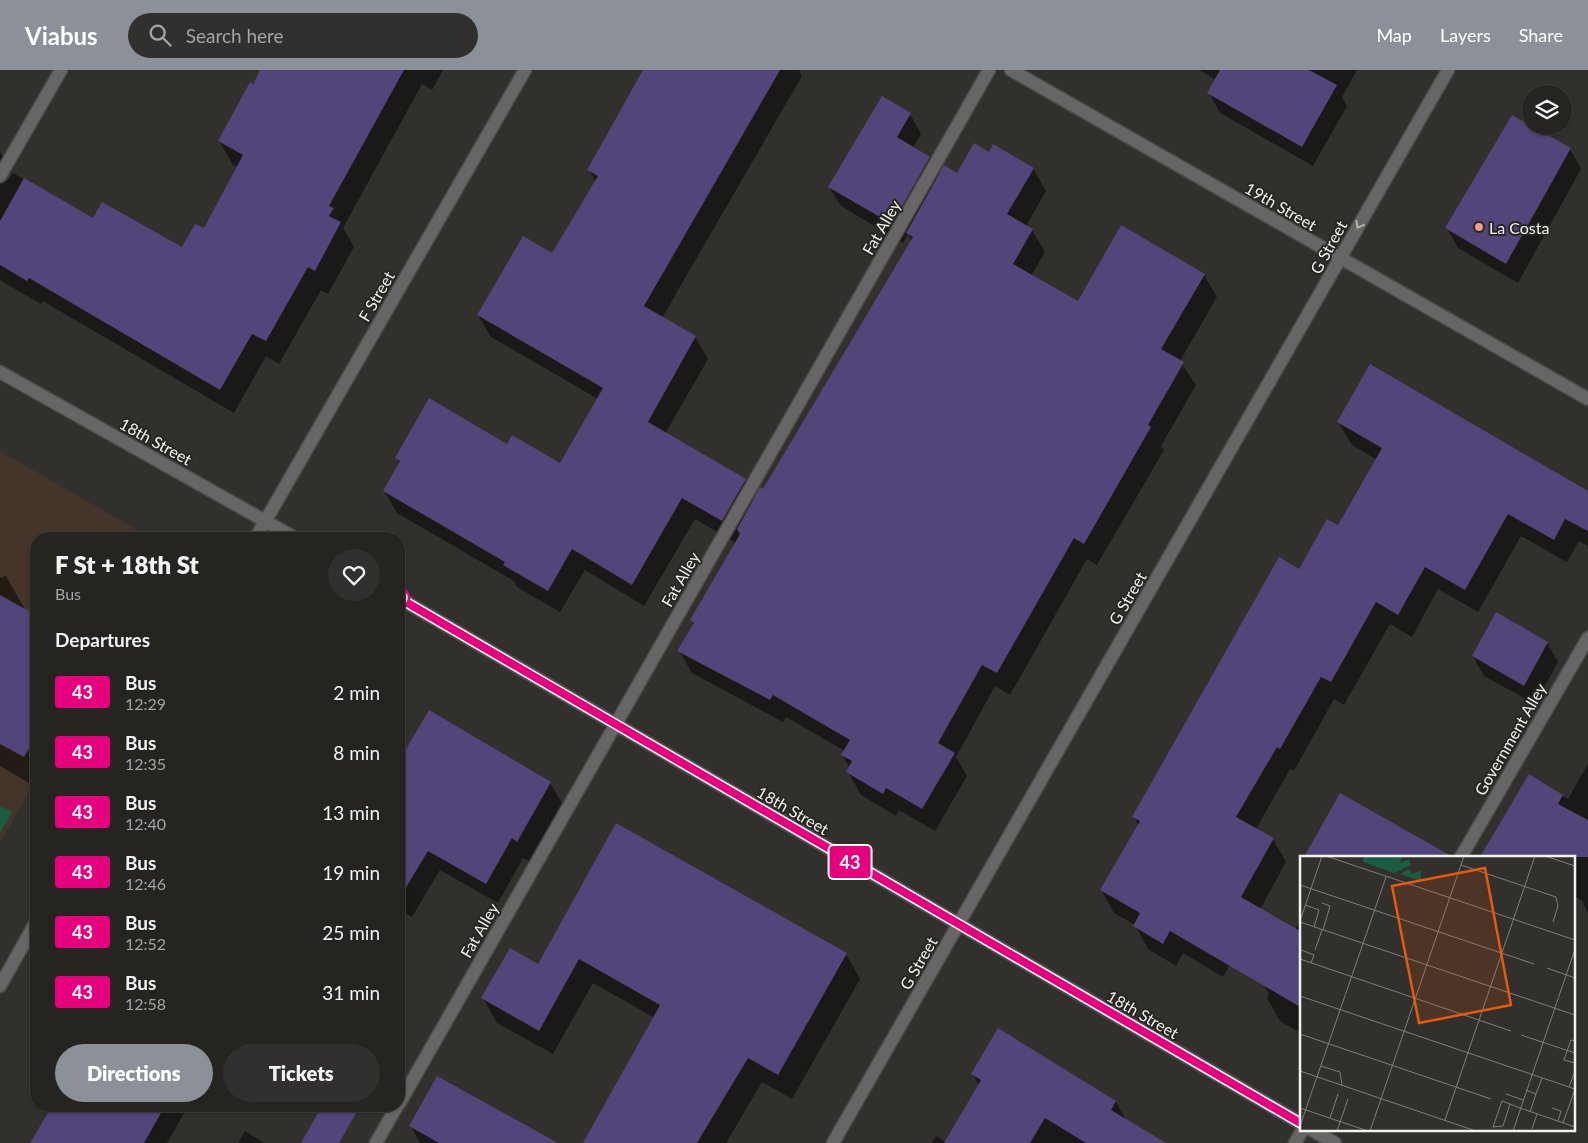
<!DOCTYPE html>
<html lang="en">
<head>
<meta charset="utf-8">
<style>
  :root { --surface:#252421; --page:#31302e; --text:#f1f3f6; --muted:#a3a4a5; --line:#42413f; --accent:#8c9099 }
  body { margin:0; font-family:Lato,sans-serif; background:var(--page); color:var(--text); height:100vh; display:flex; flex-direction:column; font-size:19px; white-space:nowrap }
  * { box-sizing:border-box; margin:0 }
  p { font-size:16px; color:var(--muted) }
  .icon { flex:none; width:28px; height:28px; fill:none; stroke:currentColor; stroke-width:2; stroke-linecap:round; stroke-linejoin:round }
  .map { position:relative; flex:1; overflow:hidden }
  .panel { position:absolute; left:30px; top:462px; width:375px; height:580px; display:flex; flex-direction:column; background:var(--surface); border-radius:20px; box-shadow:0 1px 4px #0004,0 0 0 1px var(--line) }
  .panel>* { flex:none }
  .badge { padding:0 10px; border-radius:4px; font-size:18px; line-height:32px }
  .tools { position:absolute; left:1522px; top:15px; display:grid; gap:10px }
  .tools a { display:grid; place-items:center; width:50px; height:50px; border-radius:50%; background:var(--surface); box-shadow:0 1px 4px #0004,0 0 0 1px var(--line); font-size:25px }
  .map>.badge { position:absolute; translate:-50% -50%; box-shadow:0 0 0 2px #fff }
  h2 { padding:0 25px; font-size:19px; line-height:45px }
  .round { display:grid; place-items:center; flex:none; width:52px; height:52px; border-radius:26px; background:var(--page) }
  .summary { display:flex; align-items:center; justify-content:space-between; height:85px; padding:0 25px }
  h1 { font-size:24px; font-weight:800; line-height:38px }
  .action { display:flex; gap:10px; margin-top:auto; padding:10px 25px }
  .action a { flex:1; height:58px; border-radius:30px; background:var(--accent); color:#fff; font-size:20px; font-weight:800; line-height:58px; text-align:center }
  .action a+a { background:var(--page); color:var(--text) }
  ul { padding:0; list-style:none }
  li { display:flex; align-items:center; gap:15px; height:60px; padding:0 25px }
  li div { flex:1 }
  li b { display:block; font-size:19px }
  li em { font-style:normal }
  li .badge { min-width:55px; font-weight:700; text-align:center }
  header { display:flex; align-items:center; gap:30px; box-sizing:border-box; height:70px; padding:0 25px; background:var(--accent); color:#fff }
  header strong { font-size:24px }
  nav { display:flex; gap:28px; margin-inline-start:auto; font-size:18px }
  .search { width:350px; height:45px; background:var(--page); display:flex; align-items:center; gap:12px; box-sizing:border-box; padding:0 18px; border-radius:28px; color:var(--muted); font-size:19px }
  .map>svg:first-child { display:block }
  .education { fill:#443429 }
  .green { fill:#1b5d41 }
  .shadow { fill:#0007 }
  .building { fill:#53447a }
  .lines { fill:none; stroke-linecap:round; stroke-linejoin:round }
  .service-casing { stroke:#4c4b47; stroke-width:15 }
  .minor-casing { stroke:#4c4b47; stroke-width:15 }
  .service { stroke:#686566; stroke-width:12 }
  .minor { stroke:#686566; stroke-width:12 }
  .oneway { stroke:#b4b3b1 }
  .line-casing { stroke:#fff; stroke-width:11 }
  .line { stroke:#e6007e; stroke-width:8 }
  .poi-dot { fill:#f49e86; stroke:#272622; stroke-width:2 }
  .stop-dot { fill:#fff; stroke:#e6007e; stroke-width:2.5 }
  .labels { text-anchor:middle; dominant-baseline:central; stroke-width:4; stroke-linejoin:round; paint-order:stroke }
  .street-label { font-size:16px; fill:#f2f2ef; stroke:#272622 }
  .poi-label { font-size:16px; fill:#f2f2ef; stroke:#272622; text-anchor:start }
  .inset-road { fill:none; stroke:#7e7e7a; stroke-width:1 }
  .view { fill:#e8590c; fill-opacity:0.15; stroke:#e8590c; stroke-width:2.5 }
  .inset-edge { fill:none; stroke:#f2f2ef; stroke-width:2.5 }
</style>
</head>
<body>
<header>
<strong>Viabus</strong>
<div class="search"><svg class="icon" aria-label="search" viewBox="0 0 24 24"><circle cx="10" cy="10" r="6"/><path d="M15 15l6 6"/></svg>Search here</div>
<nav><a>Map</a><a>Layers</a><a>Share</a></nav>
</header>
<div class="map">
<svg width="1588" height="1073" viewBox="0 0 1588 1073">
  <rect width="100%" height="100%" fill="#31302c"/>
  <path class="education" d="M0,381l153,88h-117v240l-36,64z"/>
  <path class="green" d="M0,736l12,6 -12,21z"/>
  <path class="shadow" d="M261,0h182l-11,20 -10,-6 -79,144 11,19 -26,47 -7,-4 -42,74 -13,-8 -32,57 -191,-112 -2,3 -41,-24v-111l7,12 6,-8 81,47 88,29 22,-19 34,-63 -5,-2 -14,-24z
    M645,0h154l3,6 -140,242 33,19 13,22 -43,75 80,46 11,18 8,-7 148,-250 -4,-7 -5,9 -62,-37 -12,-19 81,-73 11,20 -8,14 16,10 11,18 18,-1 31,-22 44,15 13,23 -20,35 6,4 13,22 -14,24 47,27 126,-28 13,22 -37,64 16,24 -35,61 3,4 -67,115 -10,-6 -77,136 -15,-9 -39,71 11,19 -32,55 -36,-21 -3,6 -35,-21 -13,-23 2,-4 -8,-13 3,-4 -59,-34 -3,5 -91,-49 -13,-22 15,-26 -3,-5 45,-77 -41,-24 -51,87 -59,-36 -25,42 -43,-25 -3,-6 -117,-68 -13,-22 16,-27 -3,-6 111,-12 53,19 37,-66 -107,-62 -13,-22 75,-60 43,-73 -7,-12z
    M1199,0h158l-15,27 5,9 -34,60 -93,-53 -11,-20 7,-13z
    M1570,79l11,20 -63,114 -60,-35 -11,-20z
    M0,82l3,6 -3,6z
    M1338,352l250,70v54l-9,-5 -12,21 -46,-26 -43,76 -40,-23 -26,48 -22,-13 -46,81 -10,-6 -40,72 -4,-2 -34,60 17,10 13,23 -63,115 -40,-24 -7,13 -28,-17 -13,-24 -21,-12 -13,-23 38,-64 -5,-9 166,-247 38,-44 39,-66 -25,-15z
    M6,506l20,35 10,5v171l-36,-21v-188z
    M1547,573l11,19 -23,42 -51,-28 -11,-20z
    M429,641l121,72 12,20 -33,58 -6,-3 -25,45 -58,-33 -28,47 -10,-6 -3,4v-151z
    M1588,694v149l-5,-9 1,-2 -10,-6v-39l-44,-81 38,23z
    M617,755l229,129 14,25 -68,120 -30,-17 -36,61h-141l70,-125 -62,-35 -40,71 -56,-31 -14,-25 56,-32z
    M1302,848v116l-22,-13 -13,-23 2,-4 -6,-10z
    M998,960l118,72 10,18 39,23h-233l4,-7 10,6 33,-56 -6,-12z
    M56,1036h124l4,7 -17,30h-135z
    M411,1056l144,17h-135z
    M245,1061l19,12h-26z"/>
  <path class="building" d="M260,0h144l-75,136 5,2 -5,8 12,6 -26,49 -7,-4 -42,74 -14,-7 -32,56 -191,-112 -2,3 -27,-16v-44l24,-43 69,40 9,-16 80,45 13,-23 9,4 39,-73 -25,-14 32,-59 3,2z
    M643,0h137l-136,236 52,30 -48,86 98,57 -24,42 -40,-23 -50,87 -60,-36 -24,42 -45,-26 2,-3 -122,-71 17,-30 -5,-3 34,-60 78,46 5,-9 48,28 43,-75 -126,-73 46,-79 29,17 46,-77 -11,-6z
    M1220,0h89l28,15 -35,62 -95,-54z
    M882,26l29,17 -14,24 33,20 -38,67 -64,-37z
    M1512,45l59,33 -65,116 -61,-36z
    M974,73l15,9 4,-8 41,24 -27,46 26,15 -20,35 65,37 43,-76 84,49 -44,75 23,13 -36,63 3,2 -67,117 -10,-6 -77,135 -15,-8 -44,78 17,10 -33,56 -36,-21 -3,6 -37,-22 6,-11 -11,-6 9,-15 -77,-45 -3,5 -93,-49 17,-28 -4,-3 50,-86 -3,-5 23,-42 3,2 150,-252 -7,-4 38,-68 13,8z
    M1370,294l218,127v40l-23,-12 -11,21 -46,-26 -43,76 -40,-23 -27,48 -22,-13 -45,80 -10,-5 -41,72 -3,-2 -41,70 38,21 -33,59 61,35v76l-132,-77 -7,13 -30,-18 7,-13 -40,-23 40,-69 -8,-4 147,-260 20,12 28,-50 11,6 44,-77 -45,-26z
    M0,525l36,20v122l-12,20 -24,-13z
    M1496,542l52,30 -24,44 -52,-30z
    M429,640l122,72 -34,60 -5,-4 -26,46 -58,-33 -29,48v-138z
    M1529,704l34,21 -5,9 30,16v37h-108z
    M1340,723l113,64h-149z
    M616,753l231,130 -69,122 -30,-17 -51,85h-114l77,-138 -81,-46 -40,72 -58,-33 29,-50 28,16z
    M998,958l118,73 -5,9 55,33h-80l-41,-25 -15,25h-86l37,-63 -10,-6z
    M437,1006l121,67h-119l-30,-17z
    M52,1036h113l-21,37h-114z
    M322,1036h38l-21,37h-38z"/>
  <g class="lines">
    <g class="service-casing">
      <path id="service" d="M0,106l61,-106
        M1461,787l127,-219
        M399,1034l590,-1034
        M376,1073l21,-37
        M1295,1073l8,-14"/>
    </g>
    <g class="minor-casing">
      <path id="minor" d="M1011,0l577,329
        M0,302l297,167
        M255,469l270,-469
        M399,528l903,526
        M0,916l36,-64
        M1310,1059l25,14
        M833,1073l615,-1073"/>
    </g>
    <use href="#service" class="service"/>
    <use href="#minor" class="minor"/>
  </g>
  <defs><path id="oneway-chevron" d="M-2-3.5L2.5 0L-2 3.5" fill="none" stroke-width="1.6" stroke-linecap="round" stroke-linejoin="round" transform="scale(1.25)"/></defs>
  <use class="oneway" href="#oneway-chevron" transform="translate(1359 155) rotate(119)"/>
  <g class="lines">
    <g class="line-casing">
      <path id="line" d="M399,528l903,526"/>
    </g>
    <use href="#line" class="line"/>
  </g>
  <circle class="poi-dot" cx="1479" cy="157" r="5"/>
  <circle class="stop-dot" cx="399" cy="528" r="10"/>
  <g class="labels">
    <g class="street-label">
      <text transform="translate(1281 136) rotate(30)">19th Street</text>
      <text transform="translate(881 157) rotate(-60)">Fat Alley</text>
      <text transform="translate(1328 177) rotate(-61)">G Street</text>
      <text transform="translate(376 226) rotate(-60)">F Street</text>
      <text transform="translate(156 371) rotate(29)">18th Street</text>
      <text transform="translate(680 509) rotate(-60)">Fat Alley</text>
      <text transform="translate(1127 528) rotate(-60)">G Street</text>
      <text transform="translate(1510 669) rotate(-60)">Government Alley</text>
      <text transform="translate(793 740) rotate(30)">18th Street</text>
      <text transform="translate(479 860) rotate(-60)">Fat Alley</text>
      <text transform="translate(918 893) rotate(-60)">G Street</text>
      <text transform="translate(1143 944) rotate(30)">18th Street</text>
    </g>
    <g class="poi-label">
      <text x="1489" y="157">La Costa</text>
    </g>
  </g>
  <g transform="translate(1300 786)">
    <rect width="275" height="275" fill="#31302c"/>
    <path d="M64,0h39l-4,8 10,-5 2,6 -17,8 -31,-11zM109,13l3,5 9,-4v11l-21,-7z" fill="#1b5d41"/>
    <path class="inset-road" d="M26,0l249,84M245,0l30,10M161,9l95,32 2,9 -5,16M0,29l234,79M22,47l8,3 -7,24M5,49l14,5 -5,17M0,65l22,-65M0,66l275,93M1,94l13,5 -3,8M15,94l7,-20M0,103l211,72M247,112l28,10M0,140l275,93M0,178l191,65M221,179l54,18M275,185l-4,-1 -7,20 11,3M21,210l19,6 2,13M0,215l176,60M269,231l6,-16M226,234l10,4 6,-16M206,238l17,6M210,248l-7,22 -10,1 9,-26 8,3 10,4M0,252l68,23M220,252l55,19M252,252l9,3 -3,10M230,256l6,-18M30,262l8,-24M145,264l90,-264M263,267l12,-34M0,270l86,-249M232,273l5,-15M37,275l11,-32M70,275l94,-275M213,275l62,-182"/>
    <path class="view" d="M185,12l26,137 -92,18 -27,-137z"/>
    <rect width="275" height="275" class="inset-edge"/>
  </g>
</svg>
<div class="tools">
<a><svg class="icon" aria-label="layers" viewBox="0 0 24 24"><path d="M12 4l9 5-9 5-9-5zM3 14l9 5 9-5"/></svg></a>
</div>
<b class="badge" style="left:850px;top:792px;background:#e6007e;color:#fff">43</b>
<section class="panel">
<div class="summary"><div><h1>F St + 18th St</h1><p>Bus</p></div><a class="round"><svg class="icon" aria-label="heart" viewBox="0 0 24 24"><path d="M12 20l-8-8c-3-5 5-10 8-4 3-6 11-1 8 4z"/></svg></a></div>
<h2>Departures</h2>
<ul>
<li><span class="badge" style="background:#e6007e;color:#fff">43</span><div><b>Bus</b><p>12:29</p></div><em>2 min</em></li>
<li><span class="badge" style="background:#e6007e;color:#fff">43</span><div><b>Bus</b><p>12:35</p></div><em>8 min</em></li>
<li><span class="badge" style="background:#e6007e;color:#fff">43</span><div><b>Bus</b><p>12:40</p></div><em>13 min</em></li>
<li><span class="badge" style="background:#e6007e;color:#fff">43</span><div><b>Bus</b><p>12:46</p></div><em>19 min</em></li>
<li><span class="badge" style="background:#e6007e;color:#fff">43</span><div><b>Bus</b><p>12:52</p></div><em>25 min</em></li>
<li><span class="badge" style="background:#e6007e;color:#fff">43</span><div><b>Bus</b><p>12:58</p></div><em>31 min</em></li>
</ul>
<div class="action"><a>Directions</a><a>Tickets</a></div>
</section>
</div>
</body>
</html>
